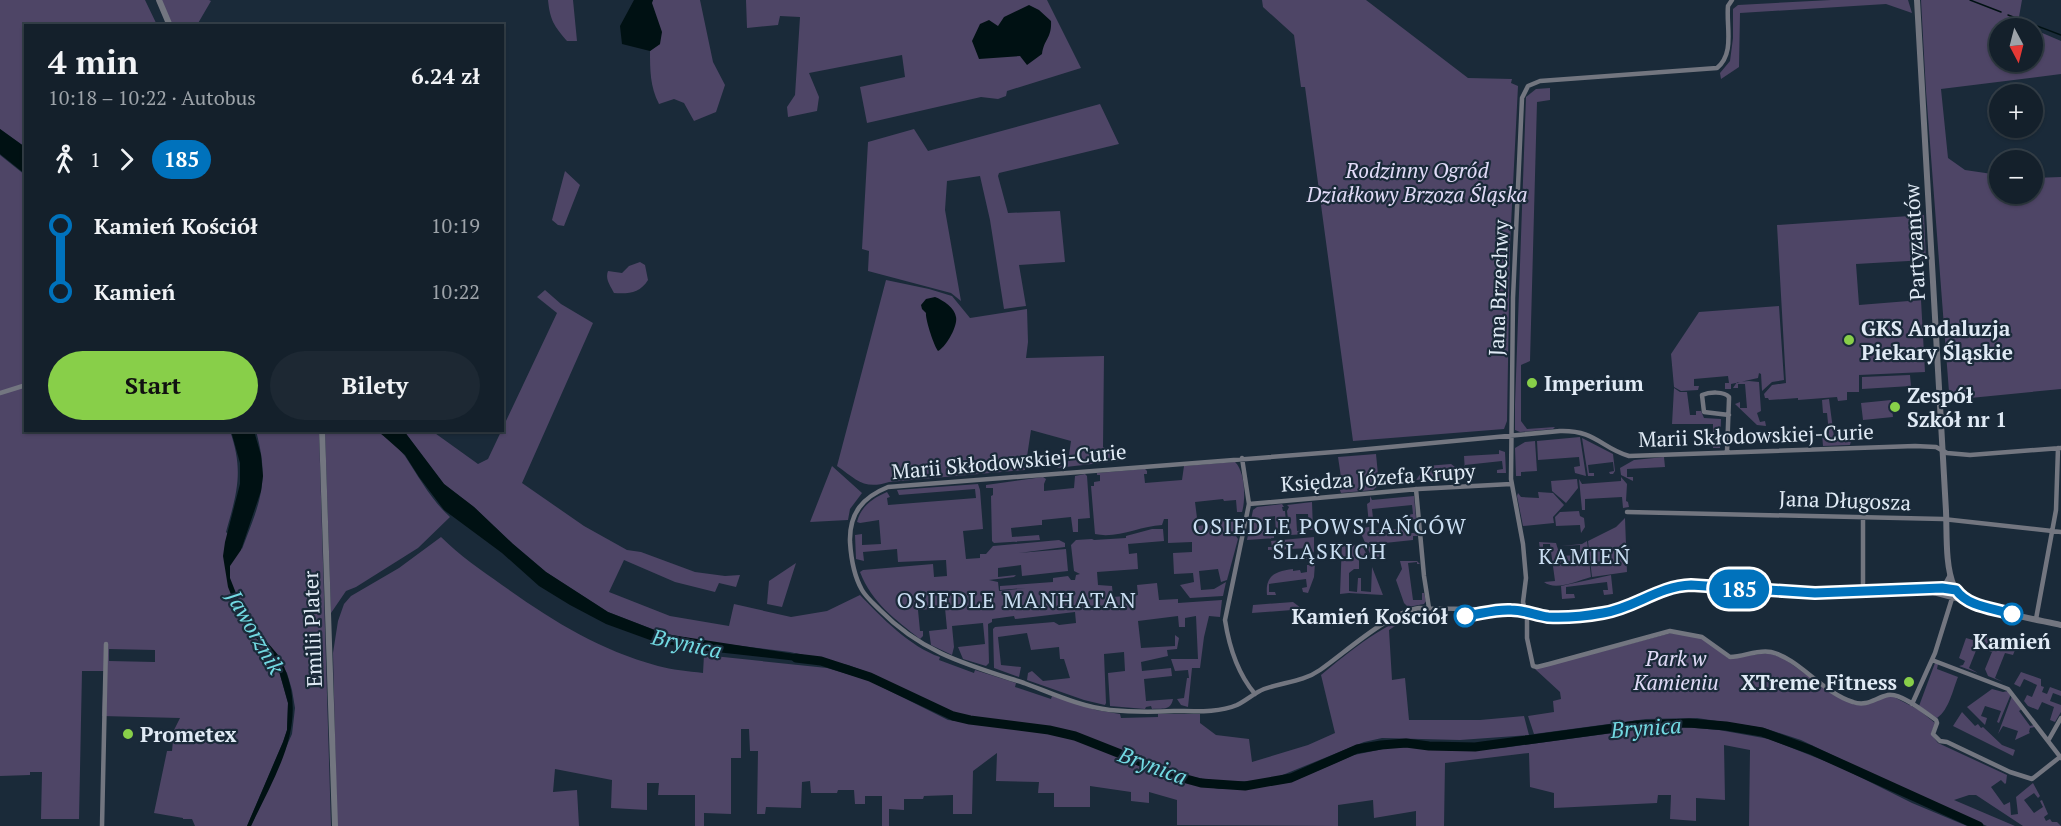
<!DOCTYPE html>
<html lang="pl">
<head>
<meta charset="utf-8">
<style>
  :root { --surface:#14202b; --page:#1d2833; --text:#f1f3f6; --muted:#9da3a9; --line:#333e47; --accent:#88cf49 }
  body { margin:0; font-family:"PT Serif",serif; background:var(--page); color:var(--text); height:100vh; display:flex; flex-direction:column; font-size:22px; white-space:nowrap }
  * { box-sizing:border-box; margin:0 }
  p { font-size:20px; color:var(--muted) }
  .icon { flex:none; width:33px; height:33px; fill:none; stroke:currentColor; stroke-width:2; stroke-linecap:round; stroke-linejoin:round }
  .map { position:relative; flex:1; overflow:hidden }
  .drawer { position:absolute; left:24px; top:24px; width:480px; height:408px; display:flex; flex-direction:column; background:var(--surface); border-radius:0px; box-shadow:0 2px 4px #0004,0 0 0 2px var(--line) }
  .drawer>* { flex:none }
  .badge { padding:0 12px; border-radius:20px; font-size:21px; line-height:39px }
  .needle { width:39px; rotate:173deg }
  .tools { position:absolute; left:1989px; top:18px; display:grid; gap:12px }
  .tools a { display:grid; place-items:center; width:54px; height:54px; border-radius:50%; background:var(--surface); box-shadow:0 2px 4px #0004,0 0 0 2px var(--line); font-size:30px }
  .map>.badge { position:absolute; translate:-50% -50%; box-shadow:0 0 0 3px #fff }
  .legs { display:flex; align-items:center; gap:9px; height:66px; padding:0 24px; font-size:20px }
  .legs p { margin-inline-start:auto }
  .summary { display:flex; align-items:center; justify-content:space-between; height:102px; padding:0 24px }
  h1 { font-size:33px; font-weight:600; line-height:45px }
  .primary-button { display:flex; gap:12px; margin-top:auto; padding:12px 24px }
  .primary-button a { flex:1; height:69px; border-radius:36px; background:var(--accent); color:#111; font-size:24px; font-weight:600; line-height:69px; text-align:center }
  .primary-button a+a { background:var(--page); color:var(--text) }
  ul { padding:0 24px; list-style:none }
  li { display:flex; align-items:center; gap:21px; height:66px; font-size:22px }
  li i { display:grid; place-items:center; width:9px; height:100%; margin:0 8px; background:currentColor }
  li i::after { content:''; width:15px; height:15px; margin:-8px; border:4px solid; border-radius:50%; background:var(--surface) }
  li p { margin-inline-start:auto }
  li:first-child i { background:linear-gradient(#0000 50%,currentColor 0) }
  li:last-child i { background:linear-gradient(currentColor 50%,#0000 0) }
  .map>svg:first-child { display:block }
  .green { fill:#4e4566; fill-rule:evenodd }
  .water { fill:#001113 }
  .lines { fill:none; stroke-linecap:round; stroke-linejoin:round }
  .stream { stroke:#001113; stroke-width:1.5 }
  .river { stroke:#001113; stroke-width:9 }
  .minor { stroke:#737680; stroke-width:4.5 }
  .tertiary { stroke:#737680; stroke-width:6 }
  .line-1-casing { stroke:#fff; stroke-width:14 }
  .line-1 { stroke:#0072bc; stroke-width:9 }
  .poi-dot { fill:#88cf49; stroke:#1a2a39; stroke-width:2 }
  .stop-1-dot { fill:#fff; stroke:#0072bc; stroke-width:3 }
  .labels { text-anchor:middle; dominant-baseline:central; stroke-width:4.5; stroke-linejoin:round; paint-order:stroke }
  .park-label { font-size:21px; font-style:italic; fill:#e1dbf7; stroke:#1a2a39 }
  .street-label { font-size:21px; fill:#e0eaf5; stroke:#1a2a39 }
  .poi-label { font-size:21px; font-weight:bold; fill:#e0eaf5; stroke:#1a2a39; text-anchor:start }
  .stop-label { font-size:21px; font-weight:bold; fill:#e0eaf5; stroke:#1a2a39; text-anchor:end }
  .neighbourhood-label { font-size:22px; letter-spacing:1.5px; fill:#cadef2; stroke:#1a2a39 }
  .water-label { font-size:22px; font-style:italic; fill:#72d9e2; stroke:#1a2a39 }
</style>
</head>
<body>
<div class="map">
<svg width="2061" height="826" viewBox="0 0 2061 826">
  <rect width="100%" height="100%" fill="#1a2a39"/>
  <path class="green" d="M0,0h145l12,25 -131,1 -1,121 -25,-18z
    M160,0h49l2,1 -14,24 -26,1z
    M548,0h25l4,41h-10c-13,-15 -17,-21 -19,-41z
    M653,0h47l13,62 12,23 -9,27 -22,9 -10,-18 -10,-4 -15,5c-9,-17 -9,-35 -9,-53l10,-7 -9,-41z
    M746,0h301l34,68 -74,23 -1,5 -8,3 -17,-2 -114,26 -7,-36 45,-10 -3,-22 -93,18 10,24 -2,14 -29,6 -1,-10 8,-12 5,-78 -20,-1 -2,9 -31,3z
    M1262,0h104l102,78 44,1 -1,4 7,3 -8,159 -3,176 -3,8 -151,12 -48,-354h-4l-7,-52 -31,-28z
    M1831,0h77l4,13 -26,-9 -146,9 -1,54 -18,12 -1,-6 10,-12 3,-23v-29l5,-4z
    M1921,0h101l-3,17 12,11h-31v34h32l1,-33 28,12v33l-120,15 7,69 17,12 34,5 1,19h32l1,-16 28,-1v212l-101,10 -11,-7 -23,-301z
    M1550,88v12l-13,2 -7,259 -9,4v56l6,8 28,-2 -2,2 -33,3 -5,-2v-26l11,-307 10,-8z
    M1100,104l19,40 -120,29 -1,3 10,37 52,-2 5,51 -46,3 7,41 -22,3 -14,-89 -10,-44 -33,5 -2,29 16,91 -10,-8 -83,-22 1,-20 -7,-2 6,-107 46,-13 14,22z
    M0,155l25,20 1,255 204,1c14,40 7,62 -4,101l16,17c18,-47 28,-67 14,-118h63l12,395h-80l41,-92 3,-26 -3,-18 -5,-17 -26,-38 -8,-16 -9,-6 -8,-19 -5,1 9,22 10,8 6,13 10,9 11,17 11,39 -1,27 -4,12 -36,84h-52l-3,-7h-9v-1l-29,-5 13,-62h5l2,-21 6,-12 -78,-2 2,-45h-22l-3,148h-38l1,-47h-12v3l-30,1zM109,649l46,1v12l-46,-1z
    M565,171l15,14 -16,41 -6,-1 -6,-5z
    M1924,215l2,45 -70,4 3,41 62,-5 4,72 -66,3v17h-12v8l-9,1 -1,-4 -39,3v-2l-29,2 -1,-2h-3l-1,-4 8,-9 14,-2 -9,-158z
    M640,262l5,3 3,15c-8,13 -19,14 -34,13 -4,-8 -9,-14 -6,-22l14,2 7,-7z
    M886,280l43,9 23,7 18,22 57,-9 1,33 -2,16 78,-2 -1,91 24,13 -70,8 11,-6 3,-21 -40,-11 -6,40 -136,12c-25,8 -32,-2 -52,-16z
    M545,290l16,14 32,19 -71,160 62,43 43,24 14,2 54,20 30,4 15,-1 -4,12 -17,-4 -4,9 -40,-10 -51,-22 -15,32 61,24 59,10 5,-22 57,13 36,-6 33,-16c21,22 50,52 80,62l-1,3 35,13 1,-3 41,13 -1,4 36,12 1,-3 44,14 24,4 1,4 37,-1v-3h42v9l16,12 33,4 3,23 56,-17 27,-12 -14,-58c26,-21 74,-63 107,-60l-30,9 -9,6 3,50 13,-2 4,42h71l44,-4 5,19 -69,5 -78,-2 -18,4 -84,34 -27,5 -28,1 -39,-6 -95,-37 -33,-10 -103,-15 -26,-10 -54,-29 -27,-10 -58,-13 -81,-10 -44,-8 -57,-22 -62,-40 -33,-28 -39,-37 -30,-23 -40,-53h28l46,33 10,-5 69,-146 -20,-16z
    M1779,306l5,74 -12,2 -10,9 -1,-17 -2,-1 -1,5 -27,6v5h-6v-6h4l-1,-7 -34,3v7h5l-1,4 -17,1 -7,-4 -3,-33 28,-42z
    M1910,375l1,11 -49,3v-12z
    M1749,381l10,1 2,29 -4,2 3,9 5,-1 1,5 -9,-1 -22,-21 5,-2v6h7l-2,-24h-7v4h-5l4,-6z
    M1674,388l6,4h7l3,23h6v-4h5l3,7 17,1 -1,29h-7v-24h-41z
    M1829,399l5,38 7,-1v-5l4,-1 -1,11h7l-1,4 -27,1 -1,-12 7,-1 -2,-20h-4l-1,-13z
    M1891,400l2,17 -30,3 -2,-17z
    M325,431h52c10,7 20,15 28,25 14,21 26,44 45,61l-32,31 -62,39 -10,4 -15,22z
    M1580,437l6,39 -11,-3 -1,-6 6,-1 -1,-9 -41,3 -1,-19z
    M1582,438l31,16 2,17 -2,3h-3l-1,-2 5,-1 -1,-9 -25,3 1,8h5v3h-6z
    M1535,441l2,30 -16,1v4h-5l-1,-28 10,-6z
    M1499,450l6,2 1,21h-9v-3l6,-1 -1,-8 -37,4v7l-1,-16 35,-2z
    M1376,454l3,31 -6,5 -32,3 -3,-8 4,-1 -4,-27z
    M1664,457l1,10 -38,2v8h6v4l-12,-6 -1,-7 14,-8z
    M1235,462c10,9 11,37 7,50h-5l-1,-12 -12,1 -1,-2 -28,3 3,24 14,-2 3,-4 27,-3 -1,8 -4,1 -1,10 2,3 -11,41 -6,2 -3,-13 -19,2 2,19 13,-1 12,-7 -3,14 -33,2 -10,-13 14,-3 -1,-9 -19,1 -1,-21 19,-1v-10l-24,1v-24h-4l-2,6c-22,1 -45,14 -67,9l-4,-48h3v-4l6,-1v-6h-3v-2l48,-4 2,2v3h-3l1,9 37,-3 2,-14z
    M1451,464l12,9v3l-47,4 10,-14z
    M832,466l30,27 -12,16 -2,11 -38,2z
    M1085,474l2,2 3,42 -12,1v13h-5l-2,-15 -29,3v5h-2l-29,3 1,9 27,-2 1,5 -46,3 -2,-2 -1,-45 2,-1v-7h-7v-3l57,-8 3,2 -2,5v7l30,-3 1,-12z
    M1621,477l6,7 -1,17 2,1 1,5 -6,1 -1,-11 -37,2v11h-3l-3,-31 3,5 39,-3z
    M1577,479l1,9 -12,15 -14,-12 -1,-10z
    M978,484l2,6 3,39 -20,2 3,28 14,-1v-4h6l7,-8 66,-6 6,3v4l-46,6 47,-4 2,22 -46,5 -1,-11 -23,3v9l18,-2 -2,2 -25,3 9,2 1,9 27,-3 -26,2v-4l53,-4v-4l15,-2 3,4h4l1,-5 4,-1 -6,-3 -3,-26 5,-5 16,-1 2,1 32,-2v-2l26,-7h11l1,12 -36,3 1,10 8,-1 1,16 -41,3 1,13 14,1 1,11 25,-2 -1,-10 20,-2 2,17 19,-1v4l44,-3 -2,17 -11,-1 -5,21 -4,31h-8l-4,39 -7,-2 -4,-6 7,-1 3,-20h2l-1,-8 -13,1 -4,-12h27l-2,-43 -11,2v9h-6l-1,-11 -40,5 3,27 34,-2v-11l4,3 -2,11 -10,1 1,6 -27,6 1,9 29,-3 1,8 -28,3 2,22 27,-2c-2,12 -11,9 -21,10l-1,-3 -5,1 -1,2 -35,-3 -2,-33 17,-2 -1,-19 -20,2 2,49 -1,2 -21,-5 -57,-20 1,-7 4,-2 11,10 27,-3 -6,-19h-4l-1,-12 -28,3 -4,-17 -29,4 3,28 20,2 -2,10 -25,-9 -1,-39 2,-2 59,-5 5,3 17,-2 -1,-11 -60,7 -1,-3 -22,3v3l-4,2 1,39 -3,3 -23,-7 -5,-12 27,-3 -2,-21 -31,3 2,21 -2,8 -21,-10 -2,-14 18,-2 -2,-21 -27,2 2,21h3v5l-3,3c-25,-20 -48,-36 -60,-67l3,-2 70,-6 1,13 13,-1 -1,-16 -48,2 -1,-13 -34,3 1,9 -8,-2 -1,-24 7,-1v11l19,-1 -2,-24 -19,3 -3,-1c4,-16 16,-24 30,-30l3,5 -3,1 1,7 88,-7 -1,-9 -76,6 -2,-5z
    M1538,492l15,1 11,12 -11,12 1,6 -31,3 -6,-30 1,-3 3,4 18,1z
    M1370,496l2,4 42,-4 2,23 -7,1 -1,-5 5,-1 -1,-9 -40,4 1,9 6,-1 1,6 -11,2 -2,-21 3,-2z
    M1312,502l1,28h-4l-1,-16h-12l1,17 9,-1 1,4 -17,1 -3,-24 2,-4 -2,-2z
    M1282,504l2,3h-2l1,4h2l1,11 -10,10 -1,-16 -12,2 1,15h10v5l-27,2 6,-30 4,-3z
    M1579,511l1,5 4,2 1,9 -4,6 -1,-8 -24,1 -1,-9 5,-5z
    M1625,518l2,54 -35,5 -4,-36 28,-14z
    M1373,526l1,5 33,-3 1,5h9l1,3h-5v4l-38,4 1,8h7l1,5 -12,1 -13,-29z
    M441,537c18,18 40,33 61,48 51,36 95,64 156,81 14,4 30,5 45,7l1,-18 123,13 41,12 80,40 111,13 117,47 43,9 41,-2 31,-5 63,-27 34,-7 26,-1 43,4 45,-3 133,-18 48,-3 36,3 50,9 71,28 72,36 55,23h-218l1,-76 -26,-5 1,55 -29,-2v23l-26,-2 1,-24h-13l-1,8 -103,5v-15l-24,-6 -1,-34 -84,10 -1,63h-28v-15l-42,7 -1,-18 -35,5v21l-161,-1v-25l-28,-8v11l-18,-2v-9l-41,-6v21h-36v-14h-16l1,-11 -43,-1 1,-28 -24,18 -1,43h-19v-19l-29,1 -1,3h-19v11l-15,-1v17h-7v-30h-17v8h-10l-1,-14h-16l-1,3h-26l-1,-12 -8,1 -1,26 -35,-1 -1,7h-8l1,-63h-8l-1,-22h-8v29h-10v56l-27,-1v13h-9v-31h-37l1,-12h-12v27l-36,-2 1,-28 -57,-11 -2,23 24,-2 2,36h-242l-4,-173 5,-32 6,-17 7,-8 48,-28z
    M1314,537v14l-4,9h-4v-3h5l-1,-9 -42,2v-3h4l-1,-6z
    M1587,541l2,18 -9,1h9l2,17c-14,4 -36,14 -47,5l11,-1 -5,-37h-7v6h-3l-1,-8 17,1 4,13 20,-1v-10l-19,1 21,-2z
    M1342,542l2,4 18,-1 6,12h-9v12h-5l-5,4v18l8,1 1,-14h3v13l10,1 1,-25 11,28 -34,-2 -9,1z
    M1400,561h17l3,3h-3v-2l-9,1 5,37h9v-7h2l2,8 -2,3 -16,3 -4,-4 -8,-23 6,-11z
    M796,563l-14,44 -15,-3 2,-23z
    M1313,563h2l-1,14 -6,16 -5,-1 -1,-4 5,-1 -1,-8 -37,5v8h6l1,3h-9c-2,-19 8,-24 26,-26v2l7,-1 1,3 6,-1v-7h6z
    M1611,575l2,19 -9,1 -1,-5h5l-1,-8 -41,5v7h8l1,4 -13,1 -1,-13z
    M1293,602l8,6 -5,11h-3l-1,-9 -40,3 1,-8z
    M1671,633l25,3 11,5 21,17 41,-5 14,5 55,39 28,8 22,-9 6,1 25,13 16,13 -4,11 7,9 69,32 -1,8 -1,1 -4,-4 -10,7 13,18 6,-3 1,13 7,-1 -2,-17 17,-14 7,13 -2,2 -4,-5 -10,7 10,13 9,-6 -3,-6 2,-1 6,14 -4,3 2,4 4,-2 2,3h5l4,4h-38l-47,-31h-7l-15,5 61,26h-28l-44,-18 -142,-68 -37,-12 -67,-10 -51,1 -112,15 -6,-18 26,-4 -1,-11 8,-2 -1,-7 -25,-23z
    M1975,635l19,4 -5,7 -10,-3 -10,25 9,5 -19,-7 4,-1 2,-4 -6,-3 7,-20 7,2z
    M1995,641l1,1 -2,7 8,2 5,-9 10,3 -4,10 -8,-2 -10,25 8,4 -15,-6 -3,-7 7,-17 -3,-1z
    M1935,663l3,1 -1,5 21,8c-5,12 -9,33 -21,41l-18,-12z
    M2021,672l20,7v7l3,1 -2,5 5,2 3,-7 11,4v5l-8,-3 -3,8 11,4v7l-6,10 -5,-2 4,-13 -12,-5 -4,8 -10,-4 -4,-5 3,-6 5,2 5,-12 -13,-6 -4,8 -6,-3z
    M1992,689l11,3 5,-1 3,3 -12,29 -2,-1 4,-11 -16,-5 -4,10 6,2 -2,7 -18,-18z
    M2012,696l10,13 -3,2 11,15 4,-1 1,2 -5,1 -1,4 1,1 -15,7 3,-9 -15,-5 -5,8z
    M1962,712l13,14 3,-2 3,4 2,-1 19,18 13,5 -2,6 -60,-30z"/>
  <path class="water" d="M634,0h19l-1,3 10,29 -2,12 -10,7 -28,-7 -2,-18z
    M1029,5l10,5 12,11c1,17 -7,18 -9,33l-15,11 -7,-9 -41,3 -7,-18 8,-17 9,-4 9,6 6,-9z
    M0,129l25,18v27l-25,-20z
    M935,297c8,3 20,11 21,20 2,9 -10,30 -18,34 -4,-5 -13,-32 -12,-38l-4,-4 -1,-4 5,-6z
    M231,431h23l7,24 2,21 -2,15 -20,59 -11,16v12l15,38 8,3c3,7 6,14 11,20 6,7 13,13 17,21 30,61 -4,111 -30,166h-4l36,-84 4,-12 1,-27 -11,-39 -15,-21 -6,-5 -8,-15 -8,-6 -12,-30 -5,-31 2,-14 15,-58v-21z
    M378,431h26l40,53 30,23 39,37 33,28 62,40 57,22 143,22 -2,6 -117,-13 -39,-9 -44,-16 -36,-19 -31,-19 -37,-33 -58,-43 -25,-33 -14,-22z"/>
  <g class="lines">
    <path class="stream" d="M1970,0l31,12
      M2008,15l53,20"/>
    <path class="river" d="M796,658l25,3 49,16 83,39 17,4 79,10 26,6 104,41 22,6 44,3 46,-8 66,-29 24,-4 25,-2 23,3 46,1 162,-22 52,-2 37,3 36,6 49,18 168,76"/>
    <path class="minor" d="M1732,0l-4,6c-2,21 7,47 -11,62l-177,13 -12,5 -6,12 -9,200 -2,181 12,65 3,34 -3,24 4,15v21l6,28 4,1 12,-3 121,-33 32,6 28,20c14,0 27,-8 41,-5 27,6 52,41 82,50 14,5 22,-4 35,-7 12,-3 38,18 48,25l1,3 -4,11 7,7 7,1 63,30 22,7 28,-22
      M0,393l26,-8
      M1727,452l2,-53v-2c-5,-6 -20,-5 -27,-2l2,17 25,3
      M1242,458l7,46 -24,116c4,26 13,54 30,74
      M1416,489l8,87 5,32
      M1249,504l169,-15 93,-5
      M1627,512l316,7 118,13
      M1863,517v73
      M1938,588l7,-4 5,-9
      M1931,589h25
      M1934,593l38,10
      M1952,594l-35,-4 -103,3 -123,-8 -24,3 -48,21 -25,6 -39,2 -43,-7 -93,-2c-31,5 -73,44 -99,62 -17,12 -37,12 -56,19 -10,4 -17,11 -27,16 -19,8 -43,6 -63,6 -21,1 -43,1 -64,-1 -29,-3 -59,-17 -86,-27 -56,-18 -102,-30 -144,-73 -6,-6 -14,-13 -18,-20 -8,-14 -11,-32 -12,-48 -1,-29 13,-45 38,-55l459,-36 213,-20c36,-1 41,17 69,25l286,-10 21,1 11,6 23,2 91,-7
      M2036,619l20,-109 2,-62
      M1932,660l76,29 53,69
      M1912,704l23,-51 19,-61
      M2048,741l13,-23
      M102,826l4,-182"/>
    <path class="tertiary" d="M159,0l11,26
      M1917,0l29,511c1,21 -1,56 8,75 10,23 82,33 107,39
      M322,430l13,396"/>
  </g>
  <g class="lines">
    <g class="line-1-casing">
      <path id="line-1" d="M1465,616c16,-2 30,-7 46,-6 13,0 24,5 37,7 18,1 38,-1 55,-4 32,-5 55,-27 88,-28l124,8 127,-5 14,2c12,17 37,18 56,24"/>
    </g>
    <use href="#line-1" class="line-1"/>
  </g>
  <g class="poi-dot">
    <circle cx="1849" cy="340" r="6"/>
    <circle cx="1532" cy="383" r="6"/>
    <circle cx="1895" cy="407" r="6"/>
    <circle cx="1909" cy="682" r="6"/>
    <circle cx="128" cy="734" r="6"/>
  </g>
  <g class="stop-1-dot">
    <circle cx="2012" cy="614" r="10"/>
    <circle cx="1465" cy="616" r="10"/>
  </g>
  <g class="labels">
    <g class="park-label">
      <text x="1417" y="170">Rodzinny Ogród<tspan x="1417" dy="24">Działkowy Brzoza Śląska</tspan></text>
      <text x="1676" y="658">Park w<tspan x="1676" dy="24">Kamieniu</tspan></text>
    </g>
    <g class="street-label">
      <text transform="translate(1914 242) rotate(-93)">Partyzantów</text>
      <text transform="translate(1498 288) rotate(-88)">Jana Brzechwy</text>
      <text transform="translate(1756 435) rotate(-2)">Marii Skłodowskiej-Curie</text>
      <text transform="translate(1009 461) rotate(-5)">Marii Skłodowskiej-Curie</text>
      <text transform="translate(1378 477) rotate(-4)">Księdza Józefa Krupy</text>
      <text transform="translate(1845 500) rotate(2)">Jana Długosza</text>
      <text transform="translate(312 629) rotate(-92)">Emilii Plater</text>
    </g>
    <g class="poi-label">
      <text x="1861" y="328">GKS Andaluzja<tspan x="1861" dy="24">Piekary Śląskie</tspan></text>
      <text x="1544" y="383">Imperium</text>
      <text x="1907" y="395">Zespół<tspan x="1907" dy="24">Szkół nr 1</tspan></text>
      <text x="1897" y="682" text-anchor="end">XTreme Fitness</text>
      <text x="140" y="734">Prometex</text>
    </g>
    <g class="stop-label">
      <text x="1448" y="616">Kamień Kościół</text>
      <text x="2012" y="641" text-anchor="middle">Kamień</text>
    </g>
    <g class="neighbourhood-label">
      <text x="1330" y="525">OSIEDLE POWSTAŃCÓW<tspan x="1330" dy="25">ŚLĄSKICH</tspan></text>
      <text x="1585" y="555">KAMIEŃ</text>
      <text x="1017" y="599">OSIEDLE MANHATAN</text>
    </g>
    <g class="water-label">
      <text transform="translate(256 632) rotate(60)">Jaworznik</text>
      <text transform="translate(687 643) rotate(12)">Brynica</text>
      <text transform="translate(1646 727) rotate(-4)">Brynica</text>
      <text transform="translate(1153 765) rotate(20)">Brynica</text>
    </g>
  </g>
</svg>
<div class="tools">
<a><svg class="needle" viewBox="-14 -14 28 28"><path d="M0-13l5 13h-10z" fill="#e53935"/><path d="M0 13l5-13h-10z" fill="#9da3a9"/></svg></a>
<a>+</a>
<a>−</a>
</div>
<b class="badge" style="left:1739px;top:589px;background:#0072bc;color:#fff">185</b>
<section class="drawer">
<div class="summary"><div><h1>4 min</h1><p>10:18 – 10:22 · Autobus</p></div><b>6.24 zł</b></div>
<div class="legs"><svg class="icon" aria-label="walk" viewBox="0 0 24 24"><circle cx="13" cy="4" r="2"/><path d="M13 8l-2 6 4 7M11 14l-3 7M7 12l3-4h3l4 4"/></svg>1<svg class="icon" aria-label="forward" viewBox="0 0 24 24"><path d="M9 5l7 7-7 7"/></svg><b class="badge" style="background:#0072bc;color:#fff">185</b></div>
<ul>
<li><i style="color:#0072bc"></i><b>Kamień Kościół</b><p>10:19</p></li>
<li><i style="color:#0072bc"></i><b>Kamień</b><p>10:22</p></li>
</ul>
<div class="primary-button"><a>Start</a><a>Bilety</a></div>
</section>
</div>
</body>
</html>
